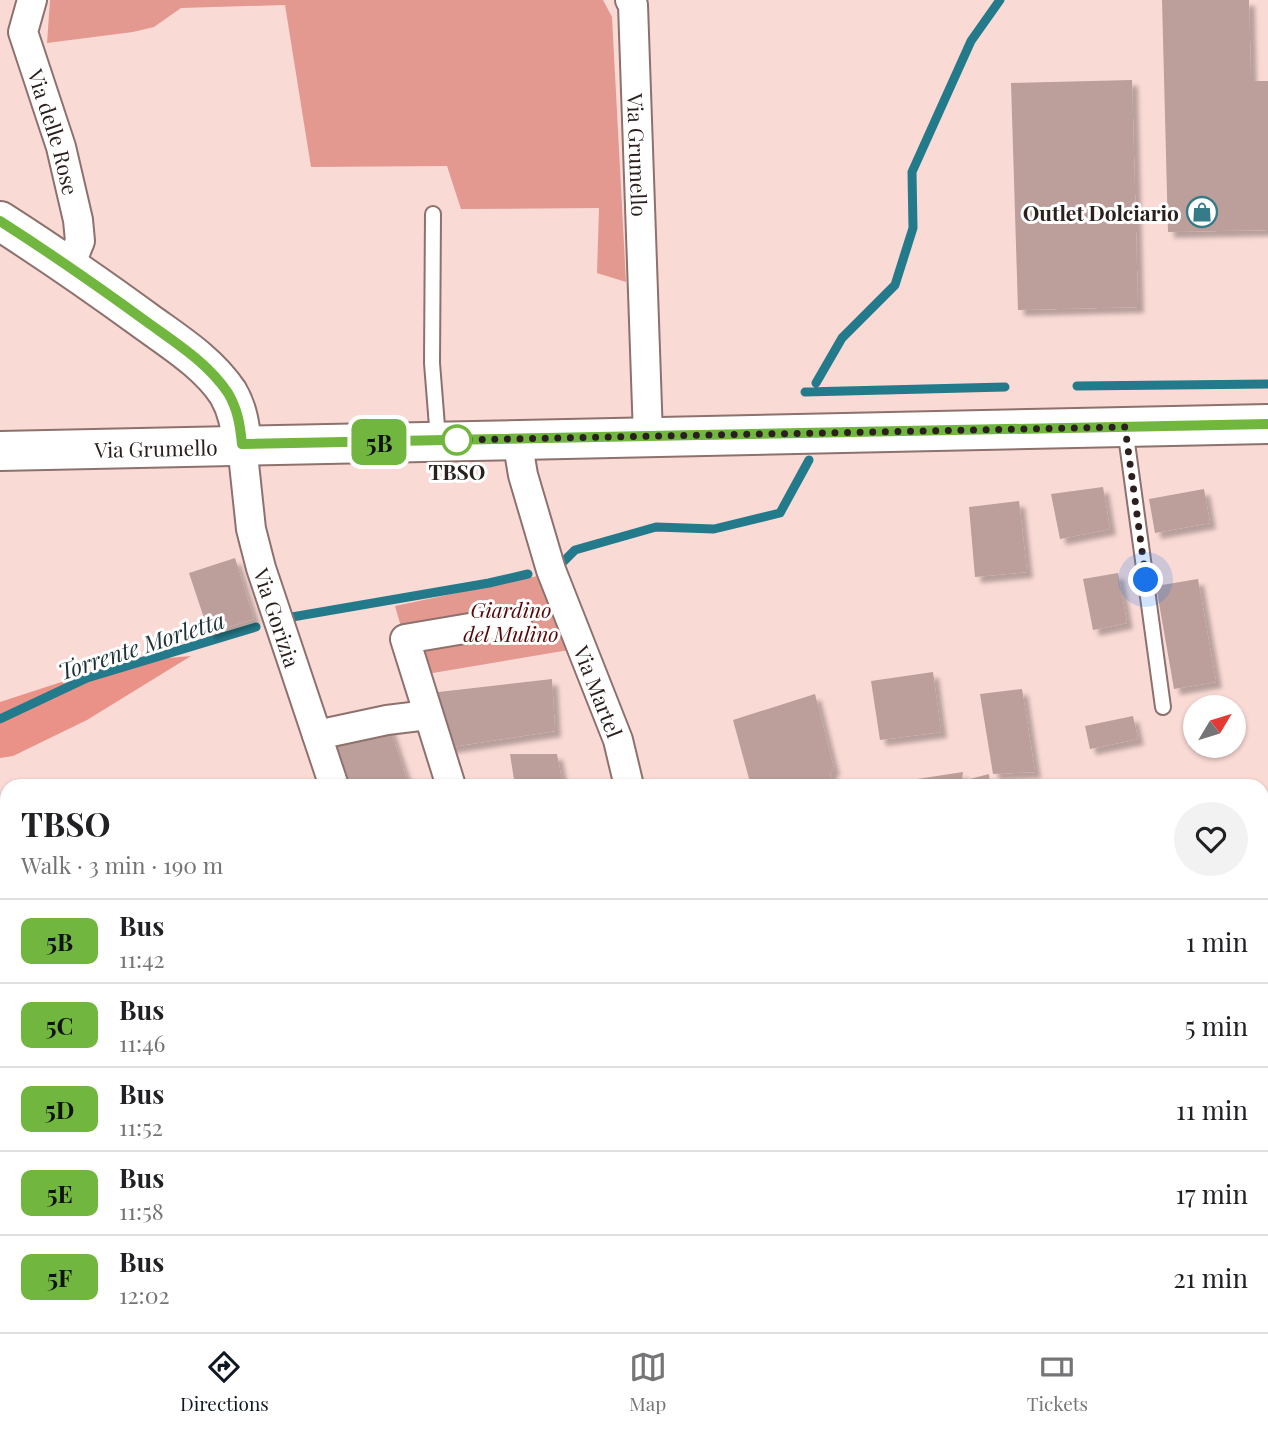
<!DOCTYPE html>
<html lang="en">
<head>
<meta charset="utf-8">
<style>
  :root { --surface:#fff; --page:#f2f2f2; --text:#202124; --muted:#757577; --line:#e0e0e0; --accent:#111827 }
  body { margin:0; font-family:"Playfair Display",serif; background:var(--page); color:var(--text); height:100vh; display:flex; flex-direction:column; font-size:26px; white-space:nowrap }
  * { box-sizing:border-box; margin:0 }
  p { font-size:23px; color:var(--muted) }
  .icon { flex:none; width:38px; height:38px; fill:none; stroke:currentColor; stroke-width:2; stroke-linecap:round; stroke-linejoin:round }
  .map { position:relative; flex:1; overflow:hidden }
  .side { position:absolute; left:0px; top:779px; width:1269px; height:555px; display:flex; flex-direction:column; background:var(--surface); border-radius:21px 21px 0 0; box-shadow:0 2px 5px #0004 }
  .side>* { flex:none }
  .badge { padding:0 14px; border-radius:10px; font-size:24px; line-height:46px }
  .needle { width:46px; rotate:52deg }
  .fabs { position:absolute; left:1183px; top:695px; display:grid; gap:14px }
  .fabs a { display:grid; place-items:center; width:63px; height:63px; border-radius:50%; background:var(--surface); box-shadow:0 2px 5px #0004; font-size:35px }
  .you { position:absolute; width:35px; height:35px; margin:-18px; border:5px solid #fff; border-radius:50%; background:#1a73e8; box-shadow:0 0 0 10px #1a73e833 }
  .map>.badge { position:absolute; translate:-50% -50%; box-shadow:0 0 0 4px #fff }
  .round { display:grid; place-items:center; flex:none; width:74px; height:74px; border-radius:37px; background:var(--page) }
  .overview { display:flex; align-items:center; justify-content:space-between; height:119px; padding:0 21px }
  h1 { font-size:33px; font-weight:700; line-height:52px }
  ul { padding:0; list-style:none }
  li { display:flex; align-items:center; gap:21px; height:84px; padding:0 21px; border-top:2px solid var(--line) }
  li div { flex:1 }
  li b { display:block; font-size:26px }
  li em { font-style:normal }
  li .badge { min-width:77px; font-weight:700; text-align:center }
  .tabs { display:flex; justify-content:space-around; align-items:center; height:98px; border-top:2px solid var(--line); background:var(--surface); font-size:19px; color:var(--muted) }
  .tabs a { display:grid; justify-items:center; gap:4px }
  .tabs .selected { color:var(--accent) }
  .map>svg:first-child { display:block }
  .green { fill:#e49990 }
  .forest { fill:#ea9287 }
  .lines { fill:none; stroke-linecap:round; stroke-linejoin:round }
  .stream { stroke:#237a8a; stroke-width:9 }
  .building { fill:#bc9e9a; filter:url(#shadow) }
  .lane-casing { stroke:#8d716d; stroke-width:18 }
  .street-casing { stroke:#8d716d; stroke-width:32 }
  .secondary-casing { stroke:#8d716d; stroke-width:42 }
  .primary-casing { stroke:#8d716d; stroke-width:42 }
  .lane { stroke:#fff; stroke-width:14 }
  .street { stroke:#fff; stroke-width:28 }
  .secondary { stroke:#fff; stroke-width:38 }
  .primary { stroke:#fff; stroke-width:38 }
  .line-casing { stroke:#fff; stroke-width:16 }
  .line { stroke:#71b73f; stroke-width:10 }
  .walk { stroke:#2b201e; stroke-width:7; stroke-dasharray:0 12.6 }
  .stop-dot { fill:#fff; stroke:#71b73f; stroke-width:3.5 }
  .labels { text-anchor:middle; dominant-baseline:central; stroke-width:6; stroke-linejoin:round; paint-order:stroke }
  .street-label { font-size:21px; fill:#2b201e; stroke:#fff }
  .poi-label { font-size:21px; font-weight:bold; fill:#2b201e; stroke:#fff; text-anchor:end }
  .stop-label { font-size:21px; font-weight:bold; fill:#2b201e; stroke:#fff }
  .park-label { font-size:21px; font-style:italic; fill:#560708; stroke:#fff }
  .water-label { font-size:23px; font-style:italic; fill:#1c3135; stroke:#fff }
</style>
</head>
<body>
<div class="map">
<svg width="1268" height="1332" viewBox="0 0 1268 1332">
  <defs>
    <filter id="shadow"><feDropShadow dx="6" dy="6" stdDeviation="2" flood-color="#0004"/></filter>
  </defs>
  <rect width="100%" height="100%" fill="#fadad5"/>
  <path class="green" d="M50,0h553l9,17 14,265 -29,-9 2,-65 -138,1 -14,-43 -136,1 -26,-162 -104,3 -27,19 -21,5 -86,11z
    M547,574l28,75 -160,27 -20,-70z
    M420,1326l2,6h-234l-1,-5z"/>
  <path class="forest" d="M191,656l-104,64 -74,36 -13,2v-56l123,-40z"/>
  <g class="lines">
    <path class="stream" d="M816,383l26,-45 53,-53 18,-57 -1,-56 59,-131 29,-41
      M1077,386l191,-2
      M805,392l200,-5
      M558,567l17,-17 81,-23 58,2 66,-16 29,-53
      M292,617l197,-34 39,-9
      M0,719l87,-41 169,-51"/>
  </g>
  <path class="building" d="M1162,0h87l2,81h17v149l-100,2z
    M1132,80l6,227 -120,3 -7,-227z
    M1103,487l7,42 -50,10 -9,-45z
    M1204,489l6,34 -55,10 -6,-34z
    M1019,501l8,71 -52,5 -6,-70z
    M235,558l19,61 -45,14 -20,-60z
    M1118,573l9,50 -34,7 -10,-51z
    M1198,579l18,103 -42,7 -18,-103z
    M933,672l8,60 -61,8 -9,-59z
    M552,679l3,52 -116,18 -18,-55z
    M1022,689l13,83 -42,2 -13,-80z
    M815,694l19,75 -4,4 3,13h-82l-18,-66z
    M1133,716l5,23 -48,10 -5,-23z
    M387,720l22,66h-67l-18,-51z
    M510,754h47l6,32h-48z
    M963,772l-1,9 27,-7 1,12h-119z
    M1262,1051l6,9v36l-6,4z
    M1268,1242v57l-6,1v-56z
    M473,1326h55l1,6h-55z
    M820,1326h94l3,6h-105z
    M919,1326h47l-8,6h-35z"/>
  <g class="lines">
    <g class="lane-casing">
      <path id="lane" d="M433,214l-1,149 6,76
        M1125,428l38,279"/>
    </g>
    <g class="street-casing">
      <g id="street">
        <path id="s1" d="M32,0l-9,32 38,115 17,73 2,21 -10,25"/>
        <path id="s2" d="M630,0l3,5 15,431"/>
        <path id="s3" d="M517,439l6,36 28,95 67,170 11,46"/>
        <path id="s4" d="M242,445l9,84 10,39 73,218"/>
        <path d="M317,735l70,-15 41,-5"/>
        <path d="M451,786l-46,-147 112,-19"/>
        <path d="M0,1047l7,-2"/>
        <path d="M191,1326l1,6"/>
        <path d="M420,1326l2,6"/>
        <path d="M585,1326l1,6"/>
        <path d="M1076,1326l1,6"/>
      </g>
    </g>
    <g class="secondary-casing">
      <path id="secondary" d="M0,221c50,32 99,66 147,101 29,21 61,41 81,71 10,17 12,33 14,52
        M1262,974l6,-5
        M745,1332l9,-6"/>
    </g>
    <g class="primary-casing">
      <g id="primary">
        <path id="s5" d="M0,451l1268,-27"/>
      </g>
    </g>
    <use href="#lane" class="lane"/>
    <use href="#street" class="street"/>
    <use href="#secondary" class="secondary"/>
    <use href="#primary" class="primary"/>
  </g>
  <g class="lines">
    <g class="line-casing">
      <path id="line" d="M0,221c50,32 99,66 147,101 29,21 61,41 81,71 10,17 12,32 14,51l1026,-20"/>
    </g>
    <use href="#line" class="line"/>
    <path class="walk" d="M457,440l668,-13 21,153"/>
  </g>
  <defs>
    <g id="shop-ring" transform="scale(1.575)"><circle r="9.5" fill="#fff" stroke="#367b88" stroke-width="1.5"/><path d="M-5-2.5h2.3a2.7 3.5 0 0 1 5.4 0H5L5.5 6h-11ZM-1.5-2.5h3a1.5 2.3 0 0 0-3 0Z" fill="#367b88"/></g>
  </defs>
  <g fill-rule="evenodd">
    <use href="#shop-ring" x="1202" y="212"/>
  </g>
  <circle class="stop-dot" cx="457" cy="440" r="14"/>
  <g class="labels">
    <g class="street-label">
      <text stroke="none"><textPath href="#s1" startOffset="138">Via delle Rose</textPath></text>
      <text stroke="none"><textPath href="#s2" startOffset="156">Via Grumello</textPath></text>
      <text stroke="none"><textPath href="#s5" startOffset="156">Via Grumello</textPath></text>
      <text stroke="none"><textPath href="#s4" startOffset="177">Via Gorizia</textPath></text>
      <text stroke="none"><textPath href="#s3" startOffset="266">Via Martel</textPath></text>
    </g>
    <g class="poi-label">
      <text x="1179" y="212">Outlet Dolciario</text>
    </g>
    <g class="stop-label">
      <text x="457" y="471">TBSO</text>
    </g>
    <g class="park-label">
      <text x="511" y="609">Giardino<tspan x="511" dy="24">del Mulino</tspan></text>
    </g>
    <g class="water-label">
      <text transform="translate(141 645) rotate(-18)">Torrente Morletta</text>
    </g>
  </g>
</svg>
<div class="fabs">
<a><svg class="needle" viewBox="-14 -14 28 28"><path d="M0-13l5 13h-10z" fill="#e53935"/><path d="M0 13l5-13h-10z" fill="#757577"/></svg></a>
</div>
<div class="you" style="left:1146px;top:580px"></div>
<b class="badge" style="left:379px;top:442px;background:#71b73f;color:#111">5B</b>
<section class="side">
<div class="overview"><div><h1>TBSO</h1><p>Walk · 3 min · 190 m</p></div><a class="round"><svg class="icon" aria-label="heart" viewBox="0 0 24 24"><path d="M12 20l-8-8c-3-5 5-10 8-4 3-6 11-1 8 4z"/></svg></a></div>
<ul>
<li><span class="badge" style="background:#71b73f;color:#111">5B</span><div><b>Bus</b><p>11:42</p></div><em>1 min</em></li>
<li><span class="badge" style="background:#71b73f;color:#111">5C</span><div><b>Bus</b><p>11:46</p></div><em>5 min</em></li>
<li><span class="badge" style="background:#71b73f;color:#111">5D</span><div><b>Bus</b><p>11:52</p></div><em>11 min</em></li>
<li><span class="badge" style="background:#71b73f;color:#111">5E</span><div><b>Bus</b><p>11:58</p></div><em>17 min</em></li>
<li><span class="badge" style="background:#71b73f;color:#111">5F</span><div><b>Bus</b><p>12:02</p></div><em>21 min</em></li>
</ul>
</section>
</div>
<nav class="tabs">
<a class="selected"><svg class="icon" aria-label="directions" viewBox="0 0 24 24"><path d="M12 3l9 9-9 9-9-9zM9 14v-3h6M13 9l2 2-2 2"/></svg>Directions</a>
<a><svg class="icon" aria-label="map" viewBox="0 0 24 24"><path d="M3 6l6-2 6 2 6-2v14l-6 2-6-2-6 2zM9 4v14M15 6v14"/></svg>Map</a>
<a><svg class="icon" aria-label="tickets" viewBox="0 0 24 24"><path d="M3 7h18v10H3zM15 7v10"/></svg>Tickets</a>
</nav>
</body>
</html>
